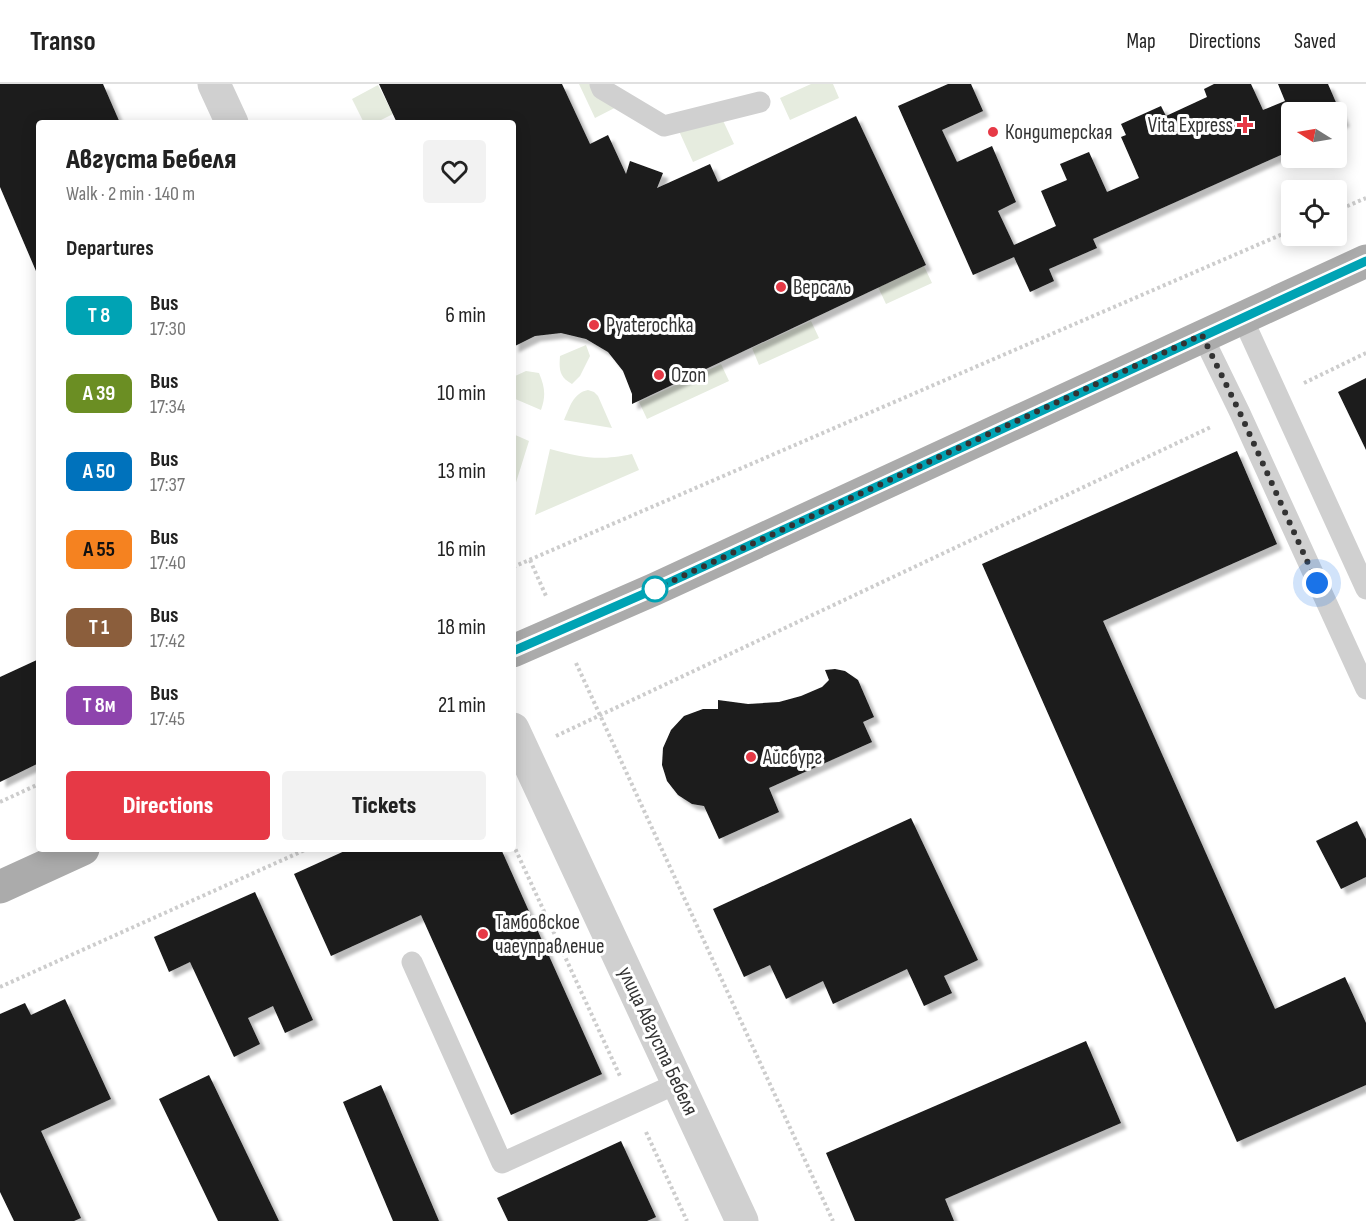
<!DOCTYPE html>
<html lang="en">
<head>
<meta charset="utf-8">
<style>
  :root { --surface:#fff; --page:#f2f2f2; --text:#222; --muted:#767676; --line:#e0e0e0; --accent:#e63946 }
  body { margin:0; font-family:"Sofia Sans Condensed",sans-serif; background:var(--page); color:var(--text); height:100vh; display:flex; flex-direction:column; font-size:22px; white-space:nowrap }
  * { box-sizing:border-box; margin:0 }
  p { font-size:20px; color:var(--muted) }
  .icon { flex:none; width:33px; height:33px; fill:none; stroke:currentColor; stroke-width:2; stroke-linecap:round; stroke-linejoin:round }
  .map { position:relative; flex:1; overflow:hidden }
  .details { position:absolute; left:36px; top:36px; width:480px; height:732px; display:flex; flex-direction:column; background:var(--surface); border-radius:6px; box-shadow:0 3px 15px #0003 }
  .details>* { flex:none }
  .badge { padding:0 12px; border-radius:9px; font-size:21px; line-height:39px }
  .needle { width:39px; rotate:281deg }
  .controls { position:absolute; left:1281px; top:18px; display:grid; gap:12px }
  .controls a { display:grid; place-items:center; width:66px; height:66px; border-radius:6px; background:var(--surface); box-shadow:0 3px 15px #0003; font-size:30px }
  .you { position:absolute; width:30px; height:30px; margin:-15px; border:4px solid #fff; border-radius:50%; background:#1a73e8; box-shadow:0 0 0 9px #1a73e833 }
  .map>.badge { position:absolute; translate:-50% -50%; box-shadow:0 0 0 3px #fff }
  h2 { padding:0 30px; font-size:22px; line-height:54px }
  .round { display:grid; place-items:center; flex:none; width:63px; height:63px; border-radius:6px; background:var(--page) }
  .head { display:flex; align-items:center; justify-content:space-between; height:102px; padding:0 30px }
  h1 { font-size:28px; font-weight:800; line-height:45px }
  .cta { display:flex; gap:12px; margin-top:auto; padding:12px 30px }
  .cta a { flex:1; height:69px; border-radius:6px; background:var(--accent); color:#fff; font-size:24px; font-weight:800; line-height:69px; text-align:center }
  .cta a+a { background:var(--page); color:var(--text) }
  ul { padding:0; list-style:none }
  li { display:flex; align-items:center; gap:18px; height:78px; padding:0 30px }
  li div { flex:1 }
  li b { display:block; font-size:22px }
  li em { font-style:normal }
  li .badge { min-width:66px; font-weight:700; text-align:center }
  header { display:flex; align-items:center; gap:36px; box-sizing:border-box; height:84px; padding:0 30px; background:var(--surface); border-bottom:2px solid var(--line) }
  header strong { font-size:28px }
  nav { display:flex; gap:33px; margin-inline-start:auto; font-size:21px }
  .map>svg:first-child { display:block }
  .green { fill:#e6ecdf }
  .building { fill:#1a1a1a; filter:url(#shadow) }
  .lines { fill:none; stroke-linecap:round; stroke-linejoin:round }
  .path { stroke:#cdcdcd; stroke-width:4; stroke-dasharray:3 3; stroke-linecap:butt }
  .lane { stroke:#d0d0d0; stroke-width:21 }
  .street { stroke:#d0d0d0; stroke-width:33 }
  .primary { stroke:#ababab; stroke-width:33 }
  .line-casing { stroke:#fff; stroke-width:14 }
  .line { stroke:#00a3b4; stroke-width:9 }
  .walk { stroke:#333; stroke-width:6; stroke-dasharray:0 10.8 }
  .poi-dot { fill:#e63946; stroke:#fff; stroke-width:2 }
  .stop-dot { fill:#fff; stroke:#00a3b4; stroke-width:3 }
  .labels { text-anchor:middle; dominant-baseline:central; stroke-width:6; stroke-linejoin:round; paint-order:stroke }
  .poi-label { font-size:21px; fill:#333; stroke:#fff; text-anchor:start }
  .street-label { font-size:21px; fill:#333; stroke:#fff }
</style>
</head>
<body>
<header>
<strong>Transo</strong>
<nav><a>Map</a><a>Directions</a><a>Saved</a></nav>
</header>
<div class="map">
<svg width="1366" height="1137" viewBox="0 0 1366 1137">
  <defs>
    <filter id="shadow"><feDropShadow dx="5.5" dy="5.5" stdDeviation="1.5" flood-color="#0004"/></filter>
  </defs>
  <rect width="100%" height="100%" fill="#fff"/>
  <path class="green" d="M579,0h26l29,14 -39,20z
    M811,0h22l6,14 -49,22 -10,-22z
    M378,1l15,29 -18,9h-11l-12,-24z
    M719,28l15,32 -41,18 -14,-31z
    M924,182l8,17 -46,21 -8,-17z
    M811,237l8,17 -60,27 -7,-17z
    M586,261l4,11 -10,20 -8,8c-13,-7 -13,-15 -12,-28z
    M721,280l8,17 -82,38 -8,-17z
    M526,287l13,2c6,14 7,23 2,37l-28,-12v-21z
    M588,306l6,2 4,4 14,32 -48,-8c6,-13 9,-27 24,-30z
    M513,350l16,7 -16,51z
    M550,365c34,9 48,12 82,5l7,16 -104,45z"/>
  <path class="building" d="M0,0h103l17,39h-81v155l-39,-91z
    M379,0h183l28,60 18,-9 18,39 4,-13 33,12 -6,15 53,-24 8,18 138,-66 70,149 -294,139v-10l-9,-23 -15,-19 -22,-13 -25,-6 -26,3 -22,11v-224h-116z
    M948,0h23l12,27 -41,19 15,32 35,-16 24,56 -18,9 16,34 42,-19 -15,-35 26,-11 -7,-16 29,-12 18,40 32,-14 -18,-41 5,-2 -5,-11 40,-18 5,10 41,-19 -3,-8 10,-5h37l12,26 22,-9 -7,-17h50l16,37 -8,4v-13h-44v38l-199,89 4,9 -48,21 5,12 -24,11 -16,-35 -41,18 -75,-169z
    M1366,294v72l-28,-58z
    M1237,367l40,93 -174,77 172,388 70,-32 21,46v62l-129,57 -255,-578z
    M39,575v104l-39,19v-105z
    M835,585l10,2 13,9 16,37 -11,5 9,20 -103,46 10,24 -60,27 -15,-33 -12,-2 -14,-9 -11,-14 -5,-16 1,-17 8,-18 13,-14 19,-7h15v-9l30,4 31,-2 22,-6 21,-9 7,-7 -4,-10z
    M911,734l67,142 -34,16 8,17 -28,13 -17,-37 -74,35 -10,-23 -37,18 -16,-34 -26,12 -31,-68z
    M1357,737l9,18v38l-25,12 -25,-48z
    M349,765h152l101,225 -91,41 -90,-200 -90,41 -37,-82z
    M255,808l58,128 -28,13 -12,-27 -25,12 12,26 -26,13 -44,-95 -21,10 -15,-35z
    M65,915l46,100 -70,32 40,87 -7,3h-60l-14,-29v-178l25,-11 6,12z
    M1086,957l35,82 -176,76 9,22h-99l-29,-68z
    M209,991l70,146h-61l-59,-122z
    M381,1001l58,136h-46l-50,-119z
    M621,1057l35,76 -9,4h-139l-11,-23z"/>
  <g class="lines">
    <path class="path" d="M1336,127l30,-13
      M1304,299l62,-30
      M530,476l16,36
      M513,483l779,-337
      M576,579l257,558
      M556,652l655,-309
      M0,718l39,-18
      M513,760l107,232
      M0,903l307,-138
      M646,1048l41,89"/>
    <path class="lane" d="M600,0l2,5 62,37 96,-24
      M1242,233l124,272
      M1202,251l38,78 126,276
      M412,878l90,201 176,-80"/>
    <path class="street" d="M214,0l18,39
      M513,645l229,492"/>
    <path class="primary" d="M513,567l142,-62 711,-328
      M0,803l83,-38"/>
  </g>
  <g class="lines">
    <g class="line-casing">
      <path id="line" d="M513,567l142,-62 711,-328"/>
    </g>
    <use href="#line" class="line"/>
    <path class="walk" d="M655,505l547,-254 38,78 77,170"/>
  </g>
  <g class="poi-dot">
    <path d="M1242 32h6v6h6v6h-6v6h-6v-6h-6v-6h6z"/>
    <circle cx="993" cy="48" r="6"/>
    <circle cx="781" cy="203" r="6"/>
    <circle cx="594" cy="241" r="6"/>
    <circle cx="659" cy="291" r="6"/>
    <circle cx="751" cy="673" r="6"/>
    <circle cx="483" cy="850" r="6"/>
  </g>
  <circle class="stop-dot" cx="655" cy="505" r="12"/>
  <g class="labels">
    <g class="poi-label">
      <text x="1233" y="41" text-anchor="end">Vita Express</text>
      <text x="1005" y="48">Кондитерская</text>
      <text x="793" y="203">Версаль</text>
      <text x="606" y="241">Pyaterochka</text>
      <text x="671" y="291">Ozon</text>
      <text x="763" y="673">Айсбург</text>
      <text x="495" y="838">Тамбовское<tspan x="495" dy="24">чаеуправление</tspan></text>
    </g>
    <g class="street-label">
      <text transform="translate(658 957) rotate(65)">улица Августа Бебеля</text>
    </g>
  </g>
</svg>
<div class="controls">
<a><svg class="needle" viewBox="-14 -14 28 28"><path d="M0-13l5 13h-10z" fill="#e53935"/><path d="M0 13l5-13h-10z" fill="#767676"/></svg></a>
<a><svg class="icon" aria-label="locate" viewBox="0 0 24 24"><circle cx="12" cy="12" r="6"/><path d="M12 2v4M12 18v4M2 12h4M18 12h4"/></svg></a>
</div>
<div class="you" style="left:1317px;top:499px"></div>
<section class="details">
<div class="head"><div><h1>Августа Бебеля</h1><p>Walk · 2 min · 140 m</p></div><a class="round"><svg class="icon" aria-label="heart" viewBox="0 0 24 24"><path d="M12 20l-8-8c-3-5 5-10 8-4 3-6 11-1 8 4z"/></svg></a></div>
<h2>Departures</h2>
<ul>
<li><span class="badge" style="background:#00a3b4;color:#fff">Т 8</span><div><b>Bus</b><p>17:30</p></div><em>6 min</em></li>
<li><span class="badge" style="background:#6b8e23;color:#fff">А 39</span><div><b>Bus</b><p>17:34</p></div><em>10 min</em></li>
<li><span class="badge" style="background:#0072bc;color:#fff">А 50</span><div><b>Bus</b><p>17:37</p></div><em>13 min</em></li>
<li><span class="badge" style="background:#f58220;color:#111">А 55</span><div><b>Bus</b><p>17:40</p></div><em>16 min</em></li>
<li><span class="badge" style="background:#8b5e3c;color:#fff">Т 1</span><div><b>Bus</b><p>17:42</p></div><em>18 min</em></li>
<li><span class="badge" style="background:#8e44ad;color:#fff">Т 8м</span><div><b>Bus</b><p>17:45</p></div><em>21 min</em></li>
</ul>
<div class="cta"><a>Directions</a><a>Tickets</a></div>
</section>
</div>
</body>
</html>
